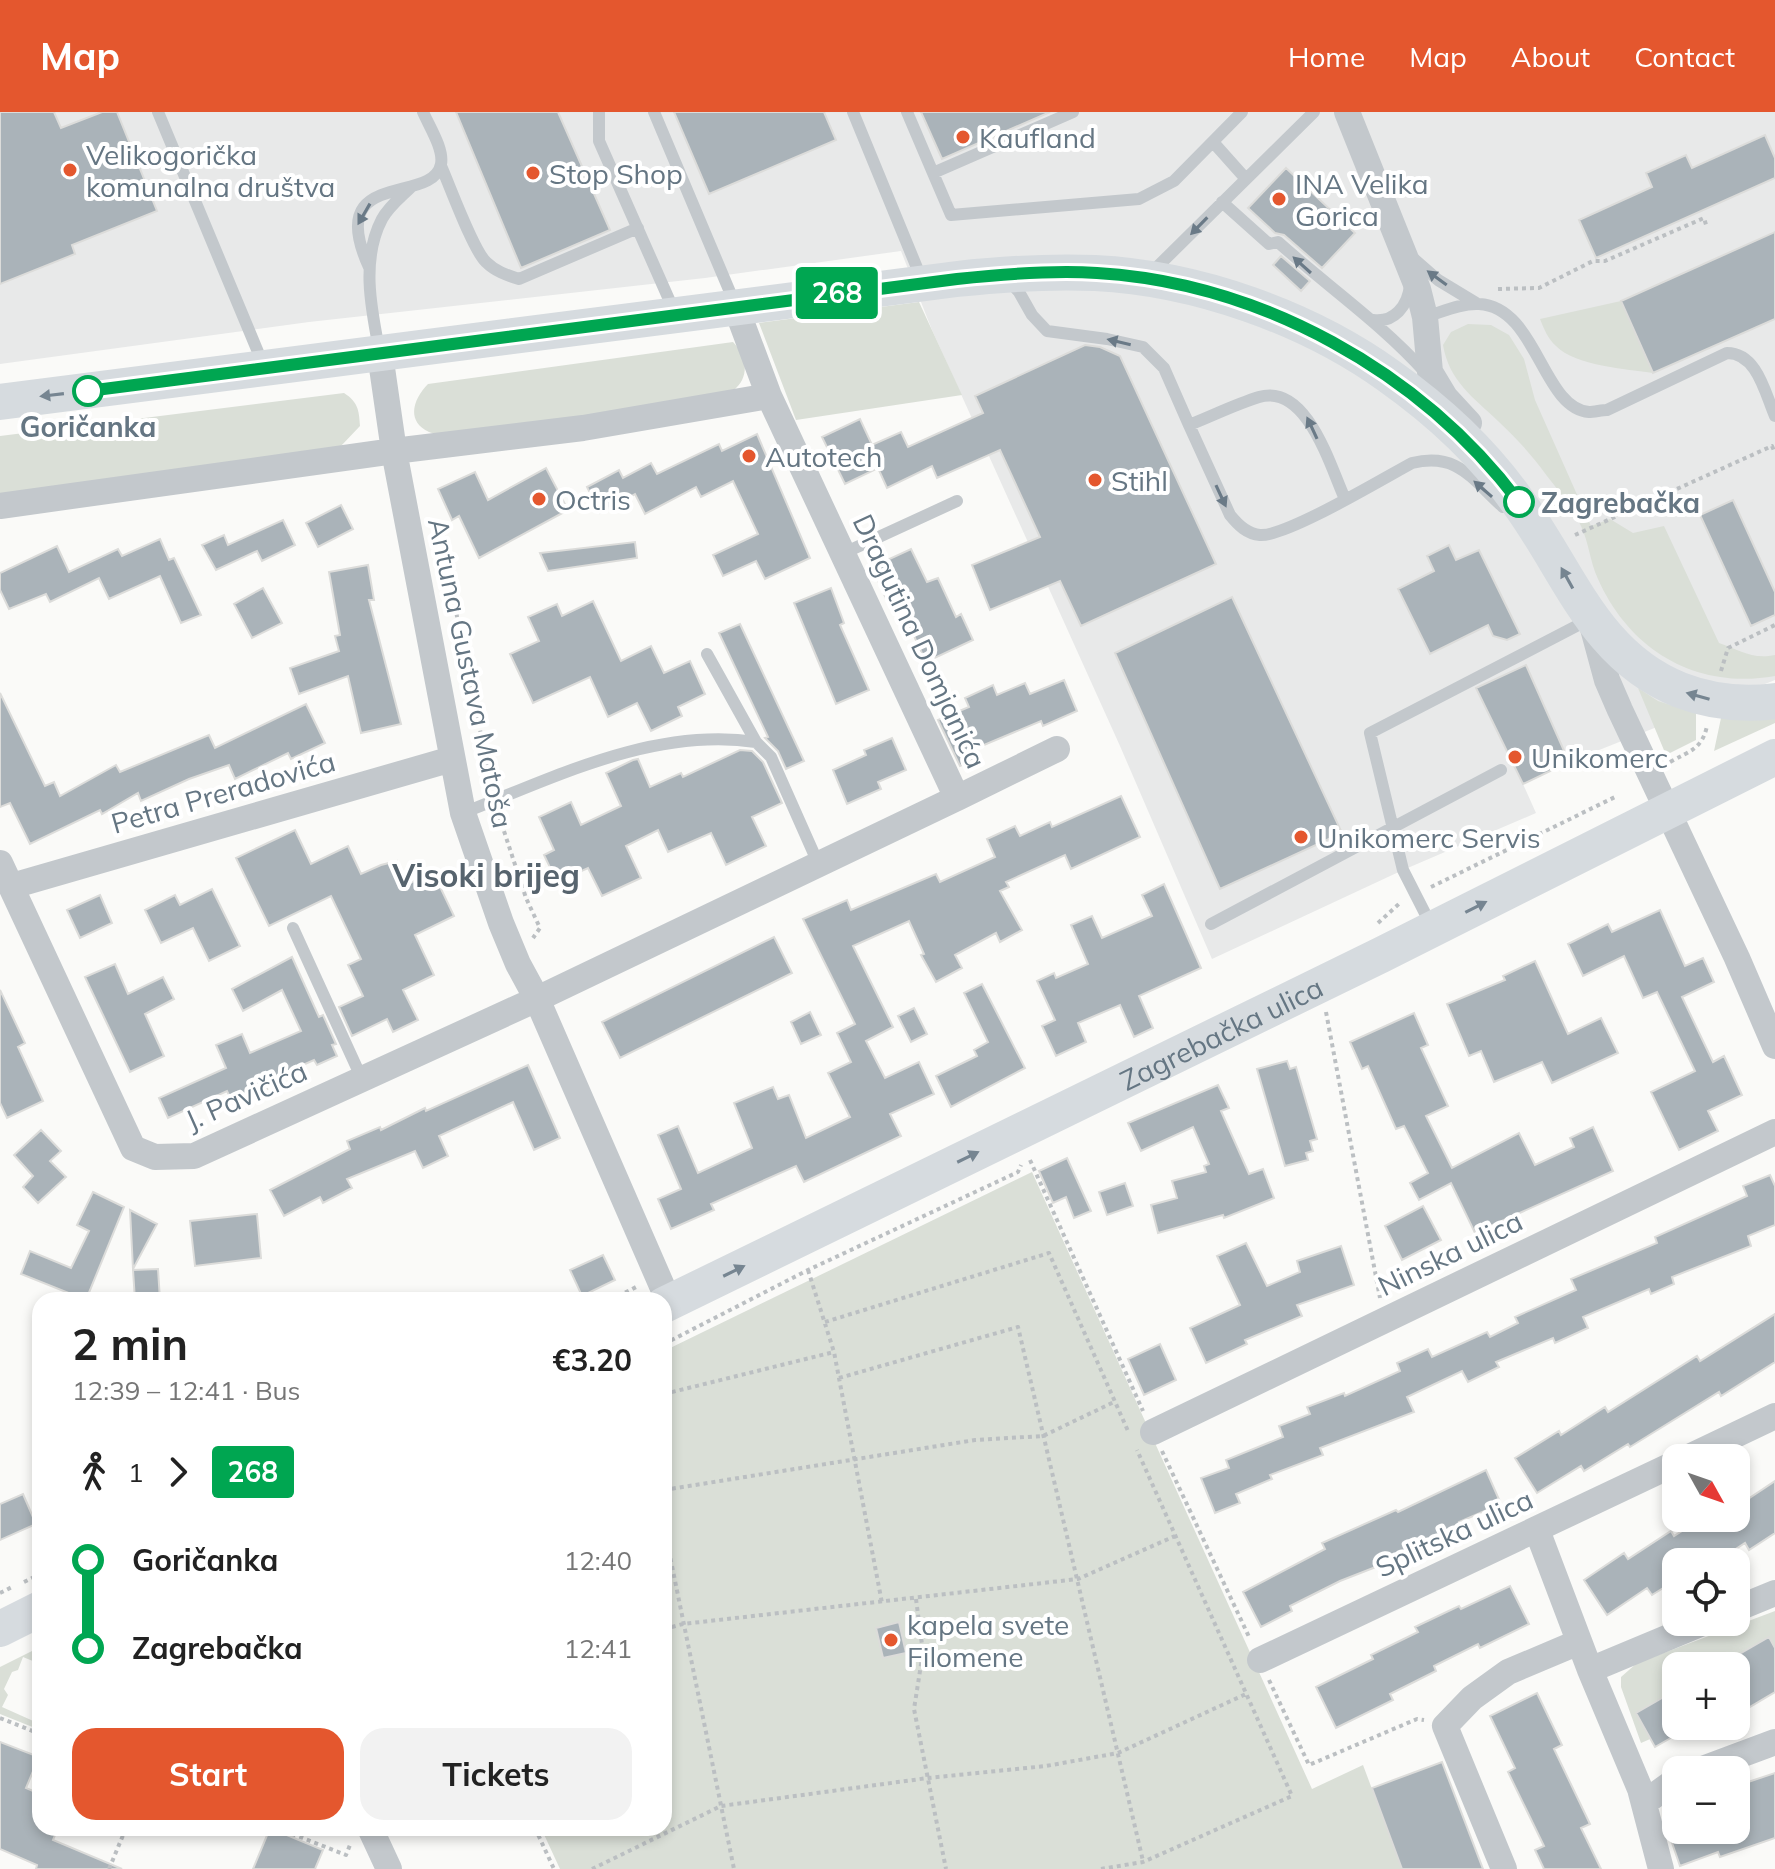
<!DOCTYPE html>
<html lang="en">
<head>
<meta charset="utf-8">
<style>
  :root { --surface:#fff; --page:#f2f2f2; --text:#222; --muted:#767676; --accent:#e4572e }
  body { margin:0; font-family:Mulish,sans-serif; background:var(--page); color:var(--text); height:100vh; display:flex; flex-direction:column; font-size:30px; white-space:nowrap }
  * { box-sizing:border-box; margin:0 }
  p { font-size:26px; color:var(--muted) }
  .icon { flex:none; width:44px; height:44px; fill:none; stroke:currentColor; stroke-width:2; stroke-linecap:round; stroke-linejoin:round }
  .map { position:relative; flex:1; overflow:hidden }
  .details { position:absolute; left:32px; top:1180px; width:640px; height:544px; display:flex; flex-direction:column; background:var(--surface); border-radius:24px; box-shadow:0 4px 12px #0003 }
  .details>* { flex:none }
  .badge { padding:0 16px; border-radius:6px; font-size:28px; line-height:52px }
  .needle { width:52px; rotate:130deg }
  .buttons { position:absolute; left:1662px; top:1332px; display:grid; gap:16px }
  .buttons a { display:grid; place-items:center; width:88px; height:88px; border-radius:16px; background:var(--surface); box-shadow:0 4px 12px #0003; font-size:40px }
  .map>.badge { position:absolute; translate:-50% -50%; box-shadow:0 0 0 4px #fff }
  .legs { display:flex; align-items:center; gap:12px; height:88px; padding:0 40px; font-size:26px }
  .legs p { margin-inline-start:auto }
  .overview { display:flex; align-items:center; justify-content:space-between; height:136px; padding:0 40px }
  h1 { font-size:44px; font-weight:700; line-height:60px }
  .button { display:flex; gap:16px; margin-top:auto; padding:16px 40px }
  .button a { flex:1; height:92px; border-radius:24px; background:var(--accent); color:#fff; font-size:32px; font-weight:700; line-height:92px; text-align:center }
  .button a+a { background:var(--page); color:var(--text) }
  ul { padding:0 40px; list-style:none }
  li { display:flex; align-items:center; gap:28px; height:88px; font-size:30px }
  li i { display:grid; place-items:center; width:12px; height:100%; margin:0 10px; background:currentColor }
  li i::after { content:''; width:20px; height:20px; margin:-10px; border:6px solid; border-radius:50%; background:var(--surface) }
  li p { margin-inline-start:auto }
  li:first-child i { background:linear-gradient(#0000 50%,currentColor 0) }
  li:last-child i { background:linear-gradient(currentColor 50%,#0000 0) }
  header { display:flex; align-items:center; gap:48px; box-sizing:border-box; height:112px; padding:0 40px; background:var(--accent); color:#fff }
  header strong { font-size:38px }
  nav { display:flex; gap:44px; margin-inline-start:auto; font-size:28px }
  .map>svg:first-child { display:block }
  .built { fill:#e8e9e9 }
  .green { fill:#dadfd7 }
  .building { fill:#aab3b9; stroke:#dcdcda; stroke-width:2 }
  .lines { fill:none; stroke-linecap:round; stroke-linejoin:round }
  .path { stroke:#bbbfc2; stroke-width:4; stroke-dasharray:4 4; stroke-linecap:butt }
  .lane { stroke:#c3c8cc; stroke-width:12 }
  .street { stroke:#c3c8cc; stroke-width:26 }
  .secondary { stroke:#d6dbdf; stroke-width:36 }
  .oneway { fill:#6a7a87 }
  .oneway2 { fill:#768591 }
  .line-1-casing { stroke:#fff; stroke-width:18 }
  .line-1 { stroke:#00a651; stroke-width:12 }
  .poi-dot { fill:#e4572e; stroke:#fff; stroke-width:3 }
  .stop-1-dot { fill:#fff; stroke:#00a651; stroke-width:4 }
  .labels { text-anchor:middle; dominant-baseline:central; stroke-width:8; stroke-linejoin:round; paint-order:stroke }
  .poi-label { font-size:28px; fill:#657683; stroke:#fff; text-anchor:start }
  .stop-label { font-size:28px; font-weight:bold; fill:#657683; stroke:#fff }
  .street-label { font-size:28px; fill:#657683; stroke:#fff }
  .quarter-label { font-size:32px; font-weight:bold; fill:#57646e; stroke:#fff }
</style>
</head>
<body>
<header>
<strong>Map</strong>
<nav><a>Home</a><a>Map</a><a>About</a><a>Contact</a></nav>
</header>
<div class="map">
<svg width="1775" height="1757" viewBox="0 0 1775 1757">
  <rect width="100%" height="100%" fill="#fafaf8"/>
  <path class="built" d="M0,0h1775v568l-206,82 -46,22 13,29 -133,57 -191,89 -92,-213 -188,-416 -31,-79 -196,27 -396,44 -309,42z"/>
  <path class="green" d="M1621,189l32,72c-26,-4 -78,-7 -97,-27 -8,-7 -12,-17 -16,-27z
    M919,190l43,93 -166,25 -37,-97z
    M1468,212l23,1 18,10 15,24 11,41 56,126 19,-7 23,14 31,-7 55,117c21,7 33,17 56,12v21c-78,14 -145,-25 -177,-97 -8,-17 -9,-36 -17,-53 -8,-17 -22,-35 -34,-50 -14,-20 -31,-38 -49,-55 -25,-24 -49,-40 -55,-76l8,-13z
    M733,230c14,14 17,35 1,48l-102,21 -184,23c-5,0 -14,0 -19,-2 -24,-11 -15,-34 -1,-48z
    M344,281c14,9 15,17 16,33l-19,20 -341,49v-59z
    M1638,576l20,13 38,12v27l-30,15z
    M1721,606h54v5l-61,28z
    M1032,1060l280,617 51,-24 39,104h-842l-19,-41h123v-477z
    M1775,1499v73l-39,-18h-60v60h4l-39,17 -20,-56v-10l16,-14z
    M40,1535v17l-17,-7 -5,13 -6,2 -8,17 4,6 -6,12 38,17v6l-40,-16v-47z"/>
  <path class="building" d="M0,0h54l7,16 41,-16h15l40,99 -85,34 3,9 -75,30z
    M456,0h102l52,118 -89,38z
    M674,0h150l12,28 -127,54z
    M921,0h129l-108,47z
    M1765,23l10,23v20l-179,80 -17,-38 73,-33 -6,-14 40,-18 6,13z
    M1286,56l69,65 -33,35 -38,-33 -9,-2 -27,-25z
    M1775,120v87l-122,54 -32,-72z
    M1281,144l29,25 -9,10 -28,-26z
    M1085,233l15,2 20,9 96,208 -135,62 -21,-45 -70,29 -18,-45 68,-28 -40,-87 -63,28 -5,-12 -45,22 -9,-20 -33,16 -23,-47 38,-18 12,26 29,-13 7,15 75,-34 -8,-17z
    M757,322l53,124 -45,21 -9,-18 -33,15 -10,-21 45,-21 -25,-53 -32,16 -5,-10 -51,27 -10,-20 -35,19 -13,-26 32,-17 4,8 28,-15 6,11 62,-30 3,7z
    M546,356l22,42 -89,48 -20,-42 -7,4 -14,-31 37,-17 13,28z
    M1733,388l42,92v23l-24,11 -51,-111z
    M341,393l12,24 -35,18 -12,-24z
    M283,408l12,25 -33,16 -5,-10 -41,19 -14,-25 22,-10 4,10z
    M160,427l9,21 5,-2 27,57 -20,8 -21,-47 -51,23 -10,-21 -49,24 -4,-8 -37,15 -9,-19v-17l57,-27 12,26 49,-23 4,7z
    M635,430l2,16 -89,13 -8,-18z
    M1449,433l7,15 23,-10 41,84 -13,6 -14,-4 -5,-11 -58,29 -32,-65 36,-18 -7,-15z
    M911,437l16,33 11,-4 18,39 5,-3 12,26 -47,22 -30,-65 -9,4 -15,-34z
    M368,453l6,35h-5l32,124 -40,9 -13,-57 -49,18 -9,-26 49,-17 -4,-15 5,-1 -11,-63z
    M263,476l19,35 -30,15 -18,-34z
    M831,476l13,35 -4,2 29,65 -33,14 -42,-101z
    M1232,485l110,236 -122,56 -105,-236z
    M593,489l28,60 30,-15 13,27 26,-12 15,33 -27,13 4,9 -31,15 -14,-28 -29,14 -18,-40 -57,26 -23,-49 29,-13 -11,-24 29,-13 5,12z
    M740,512l64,137 -18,8 -8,-18 -13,-13 3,-1 -49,-104z
    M1526,553l43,97 -46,22 -47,-96z
    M1064,568l13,31 -34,15 -2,-5 -69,29 4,9 -16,7 -22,-46 31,-13 -4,-9 28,-13 4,10 28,-12 5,11z
    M0,581l45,93 9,-4 6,14 56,-31 4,7 89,-37 6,13 91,-44 19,39 -34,16 -3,-6 -53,26 -6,-14 -40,14 -48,22 -3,-8 -36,21 -2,-4 -70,34 -20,-41 -10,4z
    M892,626l14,32 -28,12 3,7 -34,15 -14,-34 33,-15 -2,-5z
    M740,638l12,1 11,11 19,41 -30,14 14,29 -40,19 -15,-32 -43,19 -10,-22 -32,16 15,32 -39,18 -14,-28 -31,14 -13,-27 10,-5 -15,-33 32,-15 10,23 40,-19 -15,-33 27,-13 5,-1 12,28 31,-14 2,4z
    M1121,684l19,41 -69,32 -6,-14 -59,27 3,5 -9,4 22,39 -22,12 -4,-9 -41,22 7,13 -26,14 -15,-27 3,-1 -15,-33 -56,25 40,81 -27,14 19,37 34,-16 15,32 -44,20 11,22 -97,46 -8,-16 -85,38 3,6 -43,19 -13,-30 23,-10 -23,-54 20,-9 20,47 54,-25 -18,-45 39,-16 5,12 11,-4 17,43 44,-21 -22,-44 23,-11 -14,-29 18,-9 -52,-105 44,-19 4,10 85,-36 4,8 55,-25 -8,-18 28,-13 5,10 30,-14 2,5z
    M295,718l16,34 37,-18 13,28 20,-9 16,-4 11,23 25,-12 21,44 -39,19 19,40 -31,15 15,30 -25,12 -6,-13 -35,17 -13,-29 24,-11 -15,-31 13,-6 -30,-63 -62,30 -33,-68z
    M1164,772l37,84 -62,28 14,32 -19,9 -14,-32 -42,18 8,19 -30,14 -14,-30 13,-6 -18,-39 17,-8 2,5 32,-14 -17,-39 21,-9 10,22 50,-22 -10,-21z
    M212,777l28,57 -31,15 -16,-33 -32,15 -16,-33 30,-15 5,10z
    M100,783l12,28 -32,15 -13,-28z
    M1660,798l25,56 18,-8 11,24 -32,15 31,65 11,-6 18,39 -34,16 10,20 -39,19 -28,-58 44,-21 -38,-79 -14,6 -19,-42 -41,20 -15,-32 40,-20 4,8z
    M774,825l18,36 -172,85 -18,-36z
    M292,845l27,60 4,-2 13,29 -4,1 5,11 -20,9 -3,-5 -50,22 3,7 -34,14 -6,-12 -59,27 -9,-20 67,-30 -10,-23 26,-11 8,19 51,-22 -19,-41 -39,21 -11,-22z
    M1535,849l33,73 33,-16 17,35 -66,30 -10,-21 -48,20 -13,-31 -12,5 -22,-52 58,-24 -2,-4z
    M115,852l13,30 35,-17 11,22 -29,15 19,42 -34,16 -45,-95z
    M982,872l43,84 -74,39 -15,-31 41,-20 -3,-6 14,-8 -24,-49z
    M0,878l25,53 -7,4 25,54 -36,17 -7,-15z
    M914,896l13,26 -16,8 -13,-26z
    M810,900l11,23 -20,9 -10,-22z
    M1414,901l14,32 -7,3 27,58 -22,10 26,52 67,-35 16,32 39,-18 -4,-9 23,-11 20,44 -138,62 -24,-50 -32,17 -9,-17 18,-10 -24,-47 -8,3 -28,-63 -6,3 -12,-27z
    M1287,949l3,8 6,-2 21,72 -7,2 3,10 -7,2 2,7 -23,6 -28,-97z
    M528,953l32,73 -26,12 -21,-48 -74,34 9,20 -25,12 -8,-17 -68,28 5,9 -29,15 -3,-6 -36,19 -14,-26 80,-41 -3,-8 33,-14 1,3 44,-22 1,3z
    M1218,973l11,23 -8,3 28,63 14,-5 11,29 -50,20 -1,-3 -65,18 -7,-28 26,-7 -5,-17 34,-9 -2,-6 5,-2 -16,-37 -52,24 -13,-28z
    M41,1018l20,21 -11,10 16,16 -28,26 -15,-16 10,-11 -19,-21z
    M1067,1046l24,53 -17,7 -8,-21 -13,6 -14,-32z
    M1770,1063l5,11v39l-27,11 3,10 -79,31 2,7 -23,10 -2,-5 -66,28 5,11 -33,15 -2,-5 -57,24 3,5 -31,15 -6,-11 -55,26 7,15 -94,36 3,7 -53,20 2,4 -36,15 4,9 -25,10 -14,-35 28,-10 -3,-8 57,-23 -4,-11 31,-12 -3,-7 37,-14 1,3 55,-25 -3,-8 31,-14 4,8 55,-25 3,5 28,-14 -3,-6 61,-27 -5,-11 86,-36 -2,-6 92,-41 -4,-10z
    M1125,1071l8,23 -26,9 -8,-23z
    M93,1080l31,15 -38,93 -65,-26 9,-23 41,17 18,-37 -12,-6z
    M1423,1094l18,34 -39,20 -17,-34z
    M130,1098l27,14 -24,45z
    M257,1102l4,44 -66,8 -5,-45z
    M1246,1131l21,43 33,-14 -3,-11 44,-15 13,39 -57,20 5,11 -57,24 2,4 -41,19 -16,-35 50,-23 -23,-49z
    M603,1143l12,25 -33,16 -12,-26z
    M158,1157l2,31h-25l-2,-30z
    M1775,1202v48l-54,34 -2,-4 -89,55 -2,-3 -44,27 -3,-5 -44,27 -22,-35 44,-27 2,4 44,-28 3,5 89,-56 3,5z
    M1160,1232l16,36 -32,15 -16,-36z
    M1486,1358l15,34 -42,18 1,4 -47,21 1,5 -74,29 -50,25 2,5 -31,16 -18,-35 82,-43 -3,-6 74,-33 2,2z
    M1775,1369v52l-26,17 -4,-7 -29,19h-40v18l-24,15 -5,-7 -40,27 -23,-35 40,-27 4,6 43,-28 3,5 28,-18h34v-11z
    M23,1382l13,30 -36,16v-36z
    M1510,1474l19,38 -49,24 -2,-4 -44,22 2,5 -46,23 3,6 -57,28 -20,-41 57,-28 -2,-4 47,-23 -3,-5 44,-21 2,3z
    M899,1510l7,31 -23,5 -7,-30z
    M1769,1525l6,11v44l-27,16 -4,-7 -8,4v-49z
    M1676,1578v45l-21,12 -19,-34z
    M1537,1581l25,52 -8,4 36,75 -9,4 20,41h-57l-9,-19 9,-4 -36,-74 7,-4 -25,-52z
    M0,1630l39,15 -13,31 14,6v34h18l-5,12 69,29h-86l1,-4 -37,-16z
    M1442,1650l41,107h-81l-30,-81z
    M1775,1661v65l-55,19 -2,-5 -38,14 -10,-29 21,-7h45v-44z
    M270,1716l53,22 -8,19h-62z"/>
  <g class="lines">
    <path class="path" d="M1498,177l41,-1 54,-27h12l99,-43 3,10
      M1575,423l197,-89 3,7
      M439,451l8,4 44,217
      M1721,559l7,-23 47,-23
      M1670,650c20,-11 32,-13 37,-36
      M499,704l27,82 14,30 -7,10
      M1431,775l186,-91
      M1378,811l23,-21
      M1326,900l54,286
      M1030,1048l113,251
      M808,1158l26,82 48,251
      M611,1188l27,-14
      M825,1210l224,-69 79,178
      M664,1232l144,-74 210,-98 3,-7
      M839,1266l179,-51 125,534
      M664,1282l170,-42
      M1162,1339l88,188
      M664,1378l311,-50 68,-4 71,-34
      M664,1415l70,342
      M24,1470l16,-8
      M0,1481l12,-6
      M916,1487l7,53 -9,57 32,160
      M664,1517l19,-5 395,-45 97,-43
      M1269,1568l40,85 108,-46 7,1
      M0,1606l40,16
      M277,1716l69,27 4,-10
      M535,1716l19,41
      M109,1757l17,-41
      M592,1757l129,-63 207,-28 118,-12 72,-13 128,-59
      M1101,1757l42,-7 149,-66 -155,-346"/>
    <path class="lane" d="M158,0l105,252
      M599,0v29l76,172
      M654,0l81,192
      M853,0l69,168
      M907,0l26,61
      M1073,0l-140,61 18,42 188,-16 35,-18 68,-69
      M1213,30l33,37
      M441,54c9,20 32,84 45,96 9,9 20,13 33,17l119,-51
      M1222,90l47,42 9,-2c49,44 103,81 147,130
      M1414,147l24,21 38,23
      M369,155c-46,-100 64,-61 72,-103 3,-15 -12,-38 -18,-52
      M1151,161l163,-161
      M1008,168l11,12 13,23 15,16 60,8 36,8 21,21 25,57c23,-9 47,-21 70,-28 48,-14 71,69 86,102
      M1425,205c17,-5 36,-14 54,-13 58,3 63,104 110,108 5,0 13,-2 18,-2l120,-57c30,0 38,40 48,63
      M1373,208c21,3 35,-14 37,-35
      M379,237c-8,-41 -18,-90 3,-130 7,-13 19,-22 29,-32
      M1189,313l41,90c8,10 17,19 30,20 26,2 124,-57 152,-72 45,-11 59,15 91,44
      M844,441l113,-52
      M707,542l49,88 15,15 47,106
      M463,701c92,-36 191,-86 293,-71
      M1211,812l290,-154
      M1432,815l-29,-57 -33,-137 218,-113
      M293,816l69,151"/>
    <path class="street" d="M1347,0l71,177 7,28 5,55 15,25 24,26
      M380,242l14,97 69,362 38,110 17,41 19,35 132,303
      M0,394l394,-55 189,-23 186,-32
      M1591,509l16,59 13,30 117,248 38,88
      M957,686l100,-49
      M0,751l133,285 22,9 39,-1 343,-157 420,-201 -188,-402 -34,-91
      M12,774l440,-127
      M1153,1320l622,-300
      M1687,1346l88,-42
      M1537,1418l53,140 50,119 21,80
      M1736,1497l39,-16
      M1260,1548l416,-197
      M1590,1558l115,-48
      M1700,1658l75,-28
      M1644,1691l32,-23
      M370,1716l19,41
      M1504,1757l-59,-143 27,-28 36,-26 71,-30"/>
    <g class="secondary">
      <path d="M0,290l957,-123c46,-5 92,-8 138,-6 101,5 212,44 294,103 48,34 95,77 129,126 51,69 76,154 162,188 31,12 63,15 95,11"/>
      <path id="s1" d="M664,1193l717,-350 394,-198"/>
      <path d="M0,1517l40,-20"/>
    </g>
  </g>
  <defs><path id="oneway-solid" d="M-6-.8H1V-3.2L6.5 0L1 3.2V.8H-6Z" transform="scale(2)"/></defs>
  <g class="oneway">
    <use href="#oneway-solid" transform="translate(364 102) rotate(120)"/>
    <use href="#oneway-solid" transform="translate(1199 114) rotate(134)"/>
    <use href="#oneway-solid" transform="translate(1302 153) rotate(-138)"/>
    <use href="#oneway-solid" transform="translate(1437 166) rotate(-144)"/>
    <use href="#oneway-solid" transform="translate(1119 230) rotate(-167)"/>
    <use href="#oneway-solid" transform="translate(1312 316) rotate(-115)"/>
    <use href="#oneway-solid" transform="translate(1483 377) rotate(-139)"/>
    <use href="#oneway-solid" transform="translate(1221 384) rotate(65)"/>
  </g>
  <g class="oneway2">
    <use href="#oneway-solid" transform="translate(52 283) rotate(173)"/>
    <use href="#oneway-solid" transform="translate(1567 466) rotate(-119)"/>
    <use href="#oneway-solid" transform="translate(1698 584) rotate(-164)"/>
    <use href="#oneway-solid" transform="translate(1476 795) rotate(-27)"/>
    <use href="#oneway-solid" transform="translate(968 1045) rotate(-26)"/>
    <use href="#oneway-solid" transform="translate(734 1159) rotate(-26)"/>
  </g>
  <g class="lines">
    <g class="line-1-casing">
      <path id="line-1" d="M88,279l869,-112c46,-5 93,-9 140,-6 164,10 323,98 422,229"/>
    </g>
    <use href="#line-1" class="line-1"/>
  </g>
  <g class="poi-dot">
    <circle cx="963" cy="25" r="8"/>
    <circle cx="70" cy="58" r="8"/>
    <circle cx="533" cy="61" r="8"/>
    <circle cx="1279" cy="87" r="8"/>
    <circle cx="749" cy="344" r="8"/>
    <circle cx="1095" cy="368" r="8"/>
    <circle cx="539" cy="387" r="8"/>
    <circle cx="1515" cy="645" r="8"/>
    <circle cx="1301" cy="725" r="8"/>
    <circle cx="891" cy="1528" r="8"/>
  </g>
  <g class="stop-1-dot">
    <circle cx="88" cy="279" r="14"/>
    <circle cx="1519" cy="390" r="14"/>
  </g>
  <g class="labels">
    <g class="poi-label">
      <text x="979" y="25">Kaufland</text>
      <text x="86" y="42">Velikogorička<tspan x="86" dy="32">komunalna društva</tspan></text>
      <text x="549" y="61">Stop Shop</text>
      <text x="1295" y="71">INA Velika<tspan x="1295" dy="32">Gorica</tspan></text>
      <text x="765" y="344">Autotech</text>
      <text x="1111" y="368">Stihl</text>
      <text x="555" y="387">Octris</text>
      <text x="1531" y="645">Unikomerc</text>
      <text x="1317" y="725">Unikomerc Servis</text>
      <text x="907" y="1512">kapela svete<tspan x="907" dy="32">Filomene</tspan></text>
    </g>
    <g class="stop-label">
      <text x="88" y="314">Goričanka</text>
      <text x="1541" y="390" text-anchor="start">Zagrebačka</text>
    </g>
    <g class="street-label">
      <text transform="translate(920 529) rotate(65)">Dragutina Domjanića</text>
      <text transform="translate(471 561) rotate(78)">Antuna Gustava Matoša</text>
      <text transform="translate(223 680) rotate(-16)">Petra Preradovića</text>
      <text stroke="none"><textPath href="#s1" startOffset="620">Zagrebačka ulica</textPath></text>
      <text transform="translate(246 983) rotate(-24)">J. Pavičića</text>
      <text transform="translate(1450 1141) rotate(-26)">Ninska ulica</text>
      <text transform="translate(1454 1421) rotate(-25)">Splitska ulica</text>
    </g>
    <g class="quarter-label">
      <text x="486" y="763">Visoki brijeg</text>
    </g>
  </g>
</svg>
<div class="buttons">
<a><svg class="needle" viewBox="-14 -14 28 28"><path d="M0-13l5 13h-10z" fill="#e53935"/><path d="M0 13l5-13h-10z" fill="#767676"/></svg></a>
<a><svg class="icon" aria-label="locate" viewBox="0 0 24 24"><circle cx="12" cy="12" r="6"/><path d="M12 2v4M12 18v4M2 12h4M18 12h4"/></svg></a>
<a>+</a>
<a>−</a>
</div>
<b class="badge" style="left:837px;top:181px;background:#00a651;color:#fff">268</b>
<section class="details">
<div class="overview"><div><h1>2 min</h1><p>12:39 – 12:41 · Bus</p></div><b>€3.20</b></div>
<div class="legs"><svg class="icon" aria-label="walk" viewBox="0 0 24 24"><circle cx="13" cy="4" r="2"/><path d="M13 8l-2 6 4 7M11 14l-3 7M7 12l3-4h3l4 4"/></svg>1<svg class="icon" aria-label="forward" viewBox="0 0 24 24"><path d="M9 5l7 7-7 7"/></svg><b class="badge" style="background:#00a651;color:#fff">268</b></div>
<ul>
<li><i style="color:#00a651"></i><b>Goričanka</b><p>12:40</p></li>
<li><i style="color:#00a651"></i><b>Zagrebačka</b><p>12:41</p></li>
</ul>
<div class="button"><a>Start</a><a>Tickets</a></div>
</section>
</div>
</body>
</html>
